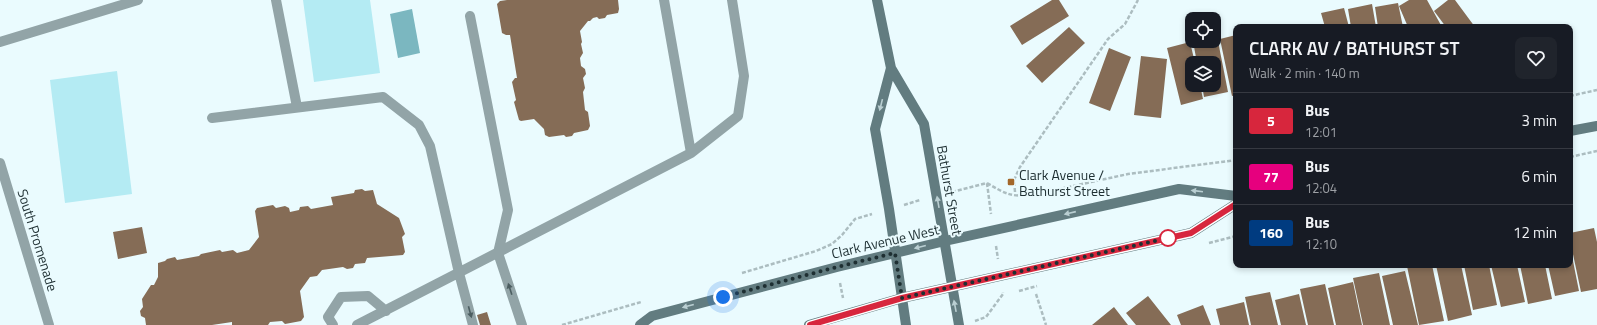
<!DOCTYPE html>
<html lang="en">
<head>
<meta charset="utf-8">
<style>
  :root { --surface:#171b24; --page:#20242c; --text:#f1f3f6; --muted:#9ea1a6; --line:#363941 }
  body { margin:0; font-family:"Titillium Web",sans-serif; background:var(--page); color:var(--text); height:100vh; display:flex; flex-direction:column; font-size:15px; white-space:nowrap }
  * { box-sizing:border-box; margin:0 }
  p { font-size:13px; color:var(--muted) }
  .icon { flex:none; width:22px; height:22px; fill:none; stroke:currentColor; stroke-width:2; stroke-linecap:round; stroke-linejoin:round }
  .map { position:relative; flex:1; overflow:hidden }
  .details { position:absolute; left:1233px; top:24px; width:340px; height:244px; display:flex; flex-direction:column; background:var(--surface); border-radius:8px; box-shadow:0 2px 6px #0003 }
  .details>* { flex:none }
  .badge { padding:0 8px; border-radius:3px; font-size:14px; line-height:26px }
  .controls { position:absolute; left:1185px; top:12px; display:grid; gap:8px }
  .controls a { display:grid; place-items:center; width:36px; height:36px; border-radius:8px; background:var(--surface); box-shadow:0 2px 6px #0003; font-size:20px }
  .you { position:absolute; width:20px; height:20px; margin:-10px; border:3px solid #fff; border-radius:50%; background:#1a73e8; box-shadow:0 0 0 6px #1a73e833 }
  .map>.badge { position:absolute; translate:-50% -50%; box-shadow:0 0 0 2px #fff }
  .round { display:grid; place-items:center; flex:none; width:42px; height:42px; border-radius:8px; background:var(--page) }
  .overview { display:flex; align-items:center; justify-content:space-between; height:68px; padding:0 16px }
  h1 { font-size:19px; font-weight:600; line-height:30px }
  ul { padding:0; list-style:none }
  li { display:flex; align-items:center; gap:12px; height:56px; padding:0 16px; border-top:1px solid var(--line) }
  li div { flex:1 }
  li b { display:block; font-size:15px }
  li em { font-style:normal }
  li .badge { min-width:44px; font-weight:700; text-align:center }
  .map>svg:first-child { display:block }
  .green { fill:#b4ebf3 }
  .water { fill:#7bb7c0 }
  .building { fill:#856c56 }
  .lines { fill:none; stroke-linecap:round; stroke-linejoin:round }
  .path { stroke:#acbdc0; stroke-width:2.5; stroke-dasharray:4 2; stroke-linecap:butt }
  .lane { stroke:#92a4a7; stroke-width:10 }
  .street { stroke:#92a4a7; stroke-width:10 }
  .secondary { stroke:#627c80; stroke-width:10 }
  .oneway { fill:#bacfd2 }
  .oneway2 { fill:#4c5e61 }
  .line-casing { stroke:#fff; stroke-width:9 }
  .line { stroke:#d7263d; stroke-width:6 }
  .walk { stroke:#1e2f32; stroke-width:4; stroke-dasharray:0 7.2 }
  .poi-dot { fill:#a3672a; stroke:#eafbfe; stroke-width:1.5 }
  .stop-dot { fill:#fff; stroke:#d7263d; stroke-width:2 }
  .labels { text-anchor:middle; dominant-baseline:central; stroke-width:4; stroke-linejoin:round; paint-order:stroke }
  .poi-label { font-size:14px; fill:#1e2f32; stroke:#eafbfe; text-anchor:start }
  .street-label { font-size:14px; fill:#1e2f32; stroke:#eafbfe }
</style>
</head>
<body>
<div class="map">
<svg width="1597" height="325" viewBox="0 0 1597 325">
  <rect width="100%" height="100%" fill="#eafbfe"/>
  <path class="green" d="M303,0h67l10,73 -66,9z
    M117,71l15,123 -67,9 -15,-123z"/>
  <path class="water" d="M412,9l8,44 -22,5 -8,-44z"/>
  <path class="building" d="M507,0h111l1,9 -1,4 -11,2 -2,3 -6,1 -2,-2 -4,1 -3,3h-2l-8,10 2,11 -1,2 2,9 -3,5 1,8 4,3 1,5 -3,4 2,10 -2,4 2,18 3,2 2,14 -2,4 -14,3 -2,3 -6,1 -2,-2 -15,2 -4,-2 -1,-6 -10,-10 -13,2 -2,-1 -5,-18 2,-2 -4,-18 3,-4h2l-7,-43h-4l-4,-2 -5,-29 3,-3z
    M1052,0h7l10,16 -47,29 -12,-19z
    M1409,0h18l15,27h-34l-9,-21z
    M1448,0h7l20,27h-29l-12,-16z
    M1398,3l5,24h-25l-3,-20z
    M1372,4l4,23h-25l-3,-18z
    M1344,8l5,19h-24l-4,-14z
    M1069,27l16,16 -43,40 -16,-17z
    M1236,35v60l-4,1 -12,-57z
    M1217,36l11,56 -24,5 -2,-12h12v-22h-17l-4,-22h21v-4z
    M1190,42l5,21h-3v22h8l3,14 -22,6 -14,-57z
    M1109,48l22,9 -21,54 -21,-8z
    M1141,56l26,3 -6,59 -27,-3z
    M362,189l3,2 8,-1 4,14 22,14 6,16 -3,3 3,15 -2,3 -36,3 -2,5 -10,1 -2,4 -6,1 -4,-2 -21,3 -5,6 -7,1 -10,14 4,26 -3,4 -16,3 -3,-3 -12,1 -2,3h-36v-3l-20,3h-66l-1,-7 -4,-2 -1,-5 3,-4 -1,-8 9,-14h3l4,-8v-14l7,-2 2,-2 8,-2 2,3 22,-4 2,-2 19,-4 2,2 11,-2 4,3 12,-3 10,-13 -4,-26 2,-3 16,-3 3,3 9,-2 4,2 1,4 9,-2 1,-3 8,-1 3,3 22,-4 -2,-8 23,-4 1,-3z
    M142,227l5,26 -29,6 -5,-27z
    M1594,228l3,14v47l-16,3 -11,-52v-7z
    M1571,251l8,40 -24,5 -7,-31h22z
    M1413,265h19l12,56 -25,4 -12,-59z
    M1436,265h25l11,50 -24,6z
    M1464,265h25l8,40 -24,5z
    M1491,265h26l8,37 -24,5z
    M1520,265h25l7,34 -24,5z
    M1405,271l13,54h-25l-11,-49z
    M1379,273l11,52h-27l-10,-47z
    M1353,282l9,43h-26l-8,-37z
    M1325,284l9,41h-26l-8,-36z
    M1270,292l8,33h-27l-6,-28z
    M1299,294l7,31h-25l-6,-25z
    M1148,296l23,29h-35l-10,-12z
    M1244,302l5,23h-29l-4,-16z
    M1203,305l8,20h-30l-4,-10z
    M1114,307l14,18h-36z
    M487,312l4,13h-11l-3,-10z"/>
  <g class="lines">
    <path class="path" d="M1570,96l27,-6
      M1570,157l27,-6
      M987,183c19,11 23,14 45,12l96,-21 108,-14
      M987,183l4,31
      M952,192l35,-9
      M1015,192l-1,-12 6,-13 88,-128 17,-15 13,-24
      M904,205l16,-5
      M1209,243l27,-7
      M996,246l2,13
      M742,273l74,-22 16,-7 10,-9 13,-16 17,-5
      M840,283l3,15
      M1019,291l18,-5
      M1036,294l10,31
      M975,321l11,-4 17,-23v-2
      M562,325l79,-23"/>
    <path class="lane" d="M276,0l21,107
      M664,0l27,153
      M470,16l38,194 -10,43 24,72
      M212,118l171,-21 36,28 11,21 29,127 14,52
      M333,325l-5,-8 13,-20 27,-1 18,15
      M357,325l334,-172 47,-37 6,-40 -12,-76"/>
    <path class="street" d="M0,42l138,-42
      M0,163l49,162"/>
    <path class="secondary" d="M877,0l14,68 33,56 35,201
      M891,68l-16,61 14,80 17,116
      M1570,131l27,-5
      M640,325l12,-9 185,-49 108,-26 234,-52 57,7
      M809,325l93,-27 289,-65 45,-29"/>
  </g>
  <defs><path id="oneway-solid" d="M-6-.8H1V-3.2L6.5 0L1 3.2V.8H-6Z"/></defs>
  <g class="oneway">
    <use href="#oneway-solid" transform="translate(881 105) rotate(104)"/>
    <use href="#oneway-solid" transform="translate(1197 191) rotate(-173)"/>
    <use href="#oneway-solid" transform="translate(938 202) rotate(-100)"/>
    <use href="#oneway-solid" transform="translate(1070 213) rotate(167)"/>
    <use href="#oneway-solid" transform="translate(920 247) rotate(166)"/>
    <use href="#oneway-solid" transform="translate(688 306) rotate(165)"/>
    <use href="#oneway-solid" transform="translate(955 306) rotate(-101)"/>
  </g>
  <g class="oneway2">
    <use href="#oneway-solid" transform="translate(510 289) rotate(-108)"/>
    <use href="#oneway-solid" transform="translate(470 312) rotate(75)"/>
  </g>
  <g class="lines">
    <g class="line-casing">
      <path id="line" d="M810,325l92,-27 289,-65 45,-29"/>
    </g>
    <use href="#line" class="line"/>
    <path class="walk" d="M723,297l114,-30 58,-14 7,45 266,-60"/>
  </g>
  <rect class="poi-dot" x="1007" y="178" width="8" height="8" rx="2"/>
  <circle class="stop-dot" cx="1168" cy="238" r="8"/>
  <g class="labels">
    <g class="poi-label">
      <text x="1019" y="174">Clark Avenue /<tspan x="1019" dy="16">Bathurst Street</tspan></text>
    </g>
    <g class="street-label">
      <text transform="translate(950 190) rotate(80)">Bathurst Street</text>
      <text transform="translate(38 240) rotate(73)">South Promenade</text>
      <text transform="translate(885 241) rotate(-13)">Clark Avenue West</text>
    </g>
  </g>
</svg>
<div class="controls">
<a><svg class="icon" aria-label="locate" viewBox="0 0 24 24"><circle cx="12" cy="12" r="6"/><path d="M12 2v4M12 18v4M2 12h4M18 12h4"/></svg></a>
<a><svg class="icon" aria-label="layers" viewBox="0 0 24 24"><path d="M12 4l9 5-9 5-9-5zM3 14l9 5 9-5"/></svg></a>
</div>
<div class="you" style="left:723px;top:297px"></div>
<section class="details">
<div class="overview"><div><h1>CLARK AV / BATHURST ST</h1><p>Walk · 2 min · 140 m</p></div><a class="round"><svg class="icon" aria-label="heart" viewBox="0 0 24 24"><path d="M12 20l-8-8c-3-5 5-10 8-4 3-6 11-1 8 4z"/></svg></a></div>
<ul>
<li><span class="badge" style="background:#d7263d;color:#fff">5</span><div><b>Bus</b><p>12:01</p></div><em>3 min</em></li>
<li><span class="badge" style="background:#e6007e;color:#fff">77</span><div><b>Bus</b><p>12:04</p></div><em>6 min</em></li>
<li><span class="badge" style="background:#003b80;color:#fff">160</span><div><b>Bus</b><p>12:10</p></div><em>12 min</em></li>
</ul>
</section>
</div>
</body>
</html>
